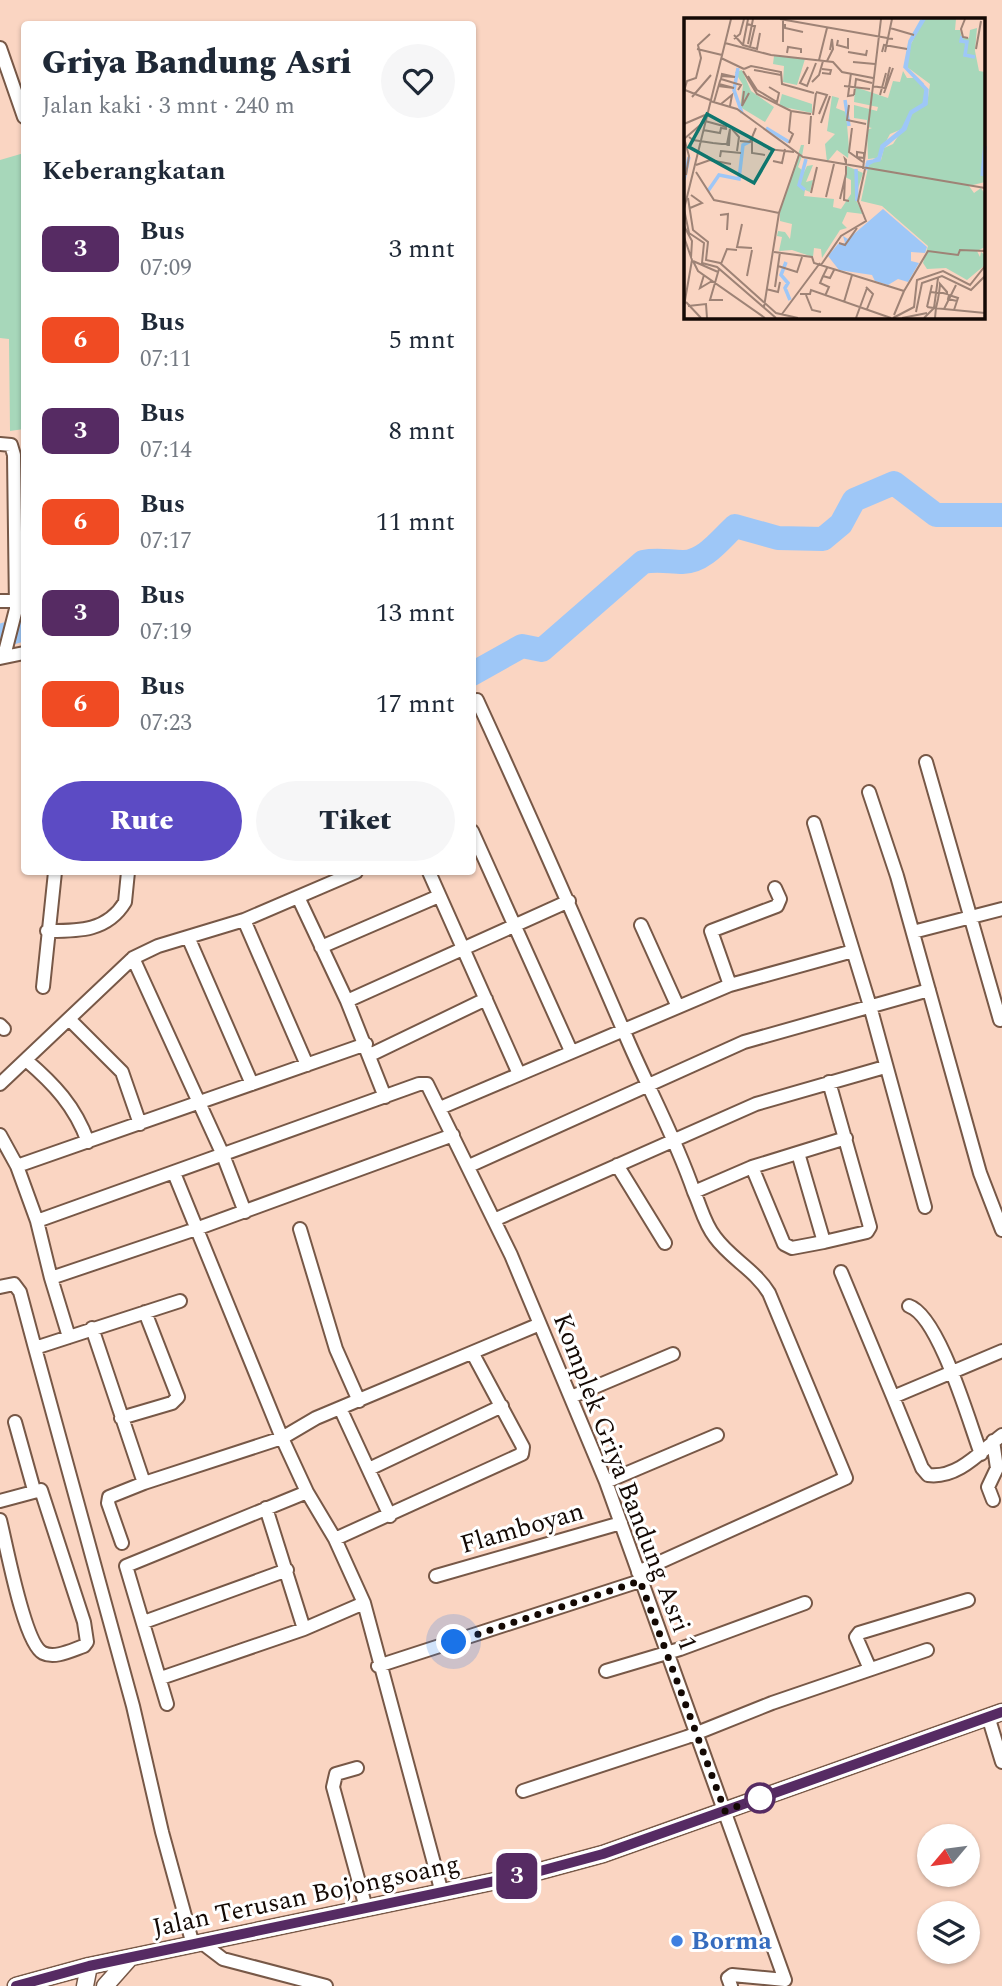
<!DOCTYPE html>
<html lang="id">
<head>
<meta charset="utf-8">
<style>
  :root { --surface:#fff; --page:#f6f6f7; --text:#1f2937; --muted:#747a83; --accent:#5c4bc4 }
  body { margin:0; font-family:Spectral,serif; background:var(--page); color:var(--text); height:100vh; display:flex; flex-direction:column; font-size:26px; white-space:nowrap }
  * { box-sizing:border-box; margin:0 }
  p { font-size:23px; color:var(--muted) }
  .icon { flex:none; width:38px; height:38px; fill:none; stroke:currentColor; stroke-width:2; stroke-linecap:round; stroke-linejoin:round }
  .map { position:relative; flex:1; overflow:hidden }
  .drawer { position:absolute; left:21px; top:21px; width:455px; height:854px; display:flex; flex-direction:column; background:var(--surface); border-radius:7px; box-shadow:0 2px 5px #0004 }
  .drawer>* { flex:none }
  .badge { padding:0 14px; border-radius:10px; font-size:24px; line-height:46px }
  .needle { width:46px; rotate:241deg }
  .buttons { position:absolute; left:917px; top:1824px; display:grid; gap:14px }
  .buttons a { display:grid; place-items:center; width:63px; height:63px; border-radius:50%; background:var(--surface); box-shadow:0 2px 5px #0004; font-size:35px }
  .you { position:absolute; width:35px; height:35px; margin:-18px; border:5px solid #fff; border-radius:50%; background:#1a73e8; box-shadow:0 0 0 10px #1a73e833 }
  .map>.badge { position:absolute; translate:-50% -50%; box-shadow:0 0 0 4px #fff }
  h2 { padding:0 21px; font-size:26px; line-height:63px }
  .round { display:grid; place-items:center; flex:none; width:74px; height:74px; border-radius:37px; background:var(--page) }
  .summary { display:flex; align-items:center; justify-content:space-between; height:119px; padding:0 21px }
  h1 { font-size:33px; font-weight:800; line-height:52px }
  .action { display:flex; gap:14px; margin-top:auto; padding:14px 21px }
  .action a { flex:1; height:80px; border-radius:42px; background:var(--accent); color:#fff; font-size:28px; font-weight:800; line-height:80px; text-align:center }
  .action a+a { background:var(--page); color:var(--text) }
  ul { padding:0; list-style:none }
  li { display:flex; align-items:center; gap:21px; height:91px; padding:0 21px }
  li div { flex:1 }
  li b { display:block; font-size:26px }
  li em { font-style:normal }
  li .badge { min-width:77px; font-weight:700; text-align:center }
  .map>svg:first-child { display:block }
  .green { fill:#a7d7ba }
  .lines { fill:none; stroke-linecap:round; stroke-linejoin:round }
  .river { stroke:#9ec7f7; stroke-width:24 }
  .minor-casing { stroke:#775847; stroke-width:16 }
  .major-casing { stroke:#775847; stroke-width:19 }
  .minor { stroke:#fff; stroke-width:12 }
  .major { stroke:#fff; stroke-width:16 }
  .line-casing { stroke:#fff; stroke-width:16 }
  .line { stroke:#562b63; stroke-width:10 }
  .walk { stroke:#140904; stroke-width:7; stroke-dasharray:0 12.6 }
  .stop-dot { fill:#fff; stroke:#562b63; stroke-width:3.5 }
  .shop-dot { fill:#3f7fe0; stroke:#fff; stroke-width:2.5 }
  .labels { text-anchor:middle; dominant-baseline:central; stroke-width:6; stroke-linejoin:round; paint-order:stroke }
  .street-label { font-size:26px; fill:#140904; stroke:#fff }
  .shop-label { font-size:26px; font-weight:bold; fill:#366cbe; stroke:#fff; text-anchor:start }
  .inset-river { fill:none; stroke:#9ec7f7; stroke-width:3.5 }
  .inset-road { fill:none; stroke:#9e8376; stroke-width:2 }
  .view { fill:#0f766e; fill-opacity:0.15; stroke:#0f766e; stroke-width:3.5 }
  .inset-edge { fill:none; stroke:#140904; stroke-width:3.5 }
</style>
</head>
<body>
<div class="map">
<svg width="1002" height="1986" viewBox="0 0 1002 1986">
  <rect width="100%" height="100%" fill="#fad5c2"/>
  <path class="green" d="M24,153v276l-14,2 -1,-92 -9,-1v-178z"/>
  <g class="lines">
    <path class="river" d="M0,636l24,-7
      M472,674l50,-28 20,4 101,-88c15,-3 26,0 40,0 21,0 38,-23 52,-36l43,12 45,1 18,-15 13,-24 40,-17 42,32h66"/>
    <g class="minor-casing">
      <path id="minor" d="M0,48l24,69
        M0,444l11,1 3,10 2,154 -12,47
        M0,601h15
        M0,658l24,-5
        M477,700c52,113 102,227 151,341 22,51 48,98 66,151l58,-25 94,-29
        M926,762l74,258
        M869,792l28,84 83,297 22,57
        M814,823l56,183 55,201
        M472,831l99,220
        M429,872l90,202
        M298,897l49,104 38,96
        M244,920l63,145
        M641,925l37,82
        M47,931c30,0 60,1 78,-29l3,-30
        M913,932l89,-23
        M188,937l64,147
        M321,947l118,-51
        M133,958l90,197 22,57
        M730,985l-19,-54 66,-25 3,-7 -5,-11
        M43,987l12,-115
        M347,1001l222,-100
        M70,1020l52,52 18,52
        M0,1025l4,4
        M370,1055l116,-56
        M26,1060c28,24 49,46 62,82
        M0,1084l133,-126 25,-12 86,-26 112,-48
        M440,1108l290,-123 123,-34
        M0,1135l17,31 20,55
        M453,1135l-257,94 -145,49 -14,-57 382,-137h8l84,171 95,227 179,498 -53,-5 -4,3 3,8
        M617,1165l48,78
        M17,1166l349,-122
        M469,1166l275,-124 185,-52
        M752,1167l32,77 8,4 32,-6 -26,-89
        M174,1173l108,265 34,-20 224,-94
        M494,1220l262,-116 129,-37
        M300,1229l36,120 23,52
        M824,1242l43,-10 3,-5 -41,-145
        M841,1272l52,125 109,-46
        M51,1278l18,59
        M0,1287l14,-3 6,8 15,56 145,-47
        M909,1306c30,10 60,116 72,148
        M92,1328l52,155 138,-45 25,54 28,47 29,64 78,290
        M35,1348l98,358 29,126 31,113
        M571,1397l102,-43
        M893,1397l29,71 6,7c30,4 53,-24 74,-40
        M340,1408l50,108
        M121,1418l51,-15 6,-6 -33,-85
        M15,1422l19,68
        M369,1469l133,-63
        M606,1482l111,-47
        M993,1500l-5,-13 9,-19 -4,-27
        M0,1501l41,-11 43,132 3,20 -3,4c-12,4 -29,13 -41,7 -19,-9 -37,-110 -43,-133
        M335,1539l187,-85 1,-7 -50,-93
        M122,1543l-14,-40 1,-6 35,-14
        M638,1572l208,-94 -77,-185c-14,-23 -39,-35 -54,-56 -11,-14 -14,-30 -21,-45
        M436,1576l185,-53
        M144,1622l143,-52
        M304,1629l60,-26
        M378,1666l262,-85
        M870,1669l-14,-32 3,-4 109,-33
        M606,1671l74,-22 125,-46
        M161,1678l143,-49 -38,-121
        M167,1704l-41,-138 181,-74
        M988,1716l14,46
        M357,1768l-21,6 -3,13 33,121
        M523,1791l164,-54 85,-34 155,-53
        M202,1943l21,16 103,27"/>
    </g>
    <g class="major-casing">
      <path id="major" d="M16,1986l73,-20 440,-92 74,-20 399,-142
        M85,1986l4,-20
        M105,1986l24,-27"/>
    </g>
    <use href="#minor" class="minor"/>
    <use href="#major" class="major"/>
  </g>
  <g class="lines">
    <g class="line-casing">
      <path id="line" d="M16,1986l73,-20 440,-92 74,-20 399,-142"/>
    </g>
    <use href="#line" class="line"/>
    <path class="walk" d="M454,1642l186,-61 85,230 35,-13"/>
  </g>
  <circle class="stop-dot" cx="760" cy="1798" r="14"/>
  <circle class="shop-dot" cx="677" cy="1941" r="7"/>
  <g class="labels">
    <g class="street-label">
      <text transform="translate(625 1482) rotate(69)">Komplek Griya Bandung Asri 1</text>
      <text transform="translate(522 1528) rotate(-16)">Flamboyan</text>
      <text transform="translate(306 1896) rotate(-12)">Jalan Terusan Bojongsoang</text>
    </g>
    <g class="shop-label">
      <text x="691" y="1941">Borma</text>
    </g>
  </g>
  <g transform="translate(684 18)">
    <rect width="301" height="301" fill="#fad5c2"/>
    <path d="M240,1h32l-1,11h5l2,8h7l1,-8 7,-2 -2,23 4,20 6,1v110l-16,4 5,7 7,-5 4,6v53l-8,4 3,6 1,-5 4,3v10l-18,15 -21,-12 -19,1 -4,-6 5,-17 -46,-40 -21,-5 8,-38 12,-3 3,-12 9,-4 20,-31 14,-9 3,-20 -23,-17 4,-23zM90,38l31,3 -8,26 -14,-3 1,-16 -11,-2zM58,52l9,21 23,16 -9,15 -25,-15 3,-22 -8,-13zM219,53l4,7h11l7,12 -1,14 -14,8 -8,17 -12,5 -13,24 -9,1 -1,-29 5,-2 -5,-1v-7l-13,-2v-13l23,6 1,-4 -24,-5 1,-15 33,11 5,-17 7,1zM98,76l30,10v9l-33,-7zM148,78l7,2 -3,10 10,4 3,37 -1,9 -11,-8 -10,12 -2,-18 10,-10 -8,-3zM117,127h3l-2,11 -4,11 4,3 -1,8 6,-12 6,-1 -7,17 7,-2 -3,12 -5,-2 -1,6 30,3 -1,8 8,2 10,-15v-14l-6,-3 2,-11 16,7 -8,25 8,16 -16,-2 -5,11 5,5 -7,2 -18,28 -1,-9 -7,-1 -1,9 -21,-7 -13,1 3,-14 -5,-1 1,-5 7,1 5,7 2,-15 -12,-3v-9z" fill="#a7d7ba"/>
    <path d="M199,191l44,38 -2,6 -14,-1v9l8,2 -11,19 -10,-3 -10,6 -13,-4 -3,-6 -33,-5 -11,-14 10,-12 7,-1 -2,-7 5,3z" fill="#9ec7f7"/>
    <path class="inset-river" d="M238,2l-12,21 -5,26 18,18M278,18l-1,5 6,1 -2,13 10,2M54,50l-4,22 8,23M161,82l4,26M82,110l23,14M182,147l13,-7 3,-12 21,-17 8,-17 13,-8 2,-14M172,151l1,32M182,152l2,-8 11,-2 4,-13 22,-18 6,-16 15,-9 1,-14 -21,-22 4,-26 14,-23M298,158l3,-30M0,162l5,-23M121,172l-6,-5 7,-26M24,173l11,-16 20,4 4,-34 8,-4M102,244l-5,13 7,8 -3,5 5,12"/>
    <path class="inset-road" d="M96,1l113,20M99,1v23M281,1l-4,10 2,8 5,1M63,6l8,2 -5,21M101,6v4l18,4M206,10l24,7M50,17l9,10 14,4 3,-16M50,21l6,-5 4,-15M154,22l-1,5 11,3v-10M41,25l46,12 62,7 9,10 31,6M64,26l5,-25M59,27l5,-26M13,31l25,6M292,31l5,-28M164,34l18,3 1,-5M198,34l2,-7 23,4M201,34l7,-33M103,35l1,-6 13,2v4M37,40l23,11M135,42l8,-32M143,43l6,-12 -1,-10 -2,11M169,44l22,2M124,49l-8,16 7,3 9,-23M60,51l7,-3 30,6 1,12 32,9M138,51l9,1 -1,4 -8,-1M70,52l27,5M59,53l14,23 34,17 20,3M167,55l-3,23 6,-1M64,58l9,14 20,12 2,-9 -10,-6M37,61l20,6 -3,5M128,64l7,-7 4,-14M34,68l16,2 -15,-4M160,68l26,3M188,68l13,2 5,-21M1,72l25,10M0,73l3,-10 9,-3 5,-20 -3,-13 12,-11M60,73l-2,15 7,-13M132,74l11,3 -8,19M200,75l9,-25M170,77l2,-16 16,4M196,77l6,-22M8,79l19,-22M26,83l27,8 66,48 182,31M30,84l6,-21 1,-2 1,-5 13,3 -14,-1M37,86l11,-9 -2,11M165,87l-2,15 19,4M129,97l3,-22M21,103l22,6M137,105l9,-27M0,106l21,-9M168,110l-3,24 14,10M48,111l7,8 -2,14M19,112l17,3 1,-5 6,1M5,119l4,3 20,3 9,1h4l2,1h1l1,-16 -3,15M0,120l5,18 -3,19M0,121l21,-18M68,122v13l13,2M56,123l10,1 6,-14M105,125l4,-9 -4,-3 2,-20M125,126l2,-28M84,131l26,3M173,134l7,1v5l-7,-1zM36,139l1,-6 20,2M89,143l9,2 3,-14M12,147l14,-5 21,4M179,151l18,-150M12,154l18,28 65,13M161,160l-1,22 5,1M127,175l6,-26M142,179l8,-33M4,180l5,32 15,12 -2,18 14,3 56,50 22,5M156,181l6,-25v-14l-1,-1 1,4M6,190l12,-5 -11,-8M0,191l5,24 15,10 -2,20 15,4 59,51M0,191l47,-190M36,197l8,-1 -1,16M58,206l-5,23 15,1M0,208l8,15 -1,17M0,219l8,23 -8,46M155,225l6,2 12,-17M90,234l38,5 2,6 90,28 24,-40 30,4 2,-5 25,1M9,243l5,10 67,47M9,243l25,11M37,246l6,-15 10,1M137,247l20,-29 25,-15 -8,-20 7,-32M94,248l19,6 5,-15M143,250l-4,8 7,2 4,-8M35,251l-9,31h13M20,257l-4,13 12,-7M63,258l5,-26M139,258l-3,7 9,4 -4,9M91,269l5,-35M182,269l7,7 -6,15M82,271l12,3 2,-10M247,274l7,1h5l4,1v-2l-7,-8v1l-1,8 -1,6 -2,9 -1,10M116,276h10l1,-4 80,28M122,277l6,15 9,2M2,284l15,16M160,284l8,-27M4,288l18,-2 1,14M80,289l15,-94 20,-58M243,289l7,1 4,-30M243,289l5,-22M260,291l12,-24M270,292l4,-12 -9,-3 -1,4 9,2M232,294l6,-29 20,-7 29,14 14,-14M98,296l38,-51M210,297l10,-24M172,300l11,-30M209,300l21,-11 3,-27 26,-9 27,14 15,-19M218,300l25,-5M240,300l10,-10 51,5"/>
    <path class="view" d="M23,96l66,36 -19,33 -65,-36z"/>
    <rect width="301" height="301" class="inset-edge"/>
  </g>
</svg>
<div class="buttons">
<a><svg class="needle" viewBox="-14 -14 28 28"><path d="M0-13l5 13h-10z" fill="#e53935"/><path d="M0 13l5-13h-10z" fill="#747a83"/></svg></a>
<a><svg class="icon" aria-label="layers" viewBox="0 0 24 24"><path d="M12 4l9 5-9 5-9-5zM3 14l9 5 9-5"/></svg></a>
</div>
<div class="you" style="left:454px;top:1642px"></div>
<b class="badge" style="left:517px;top:1876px;background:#562b63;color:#fff">3</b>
<section class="drawer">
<div class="summary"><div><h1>Griya Bandung Asri</h1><p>Jalan kaki · 3 mnt · 240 m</p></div><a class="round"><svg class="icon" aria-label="heart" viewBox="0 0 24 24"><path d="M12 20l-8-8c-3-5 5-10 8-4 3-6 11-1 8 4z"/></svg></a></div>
<h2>Keberangkatan</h2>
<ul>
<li><span class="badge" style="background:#562b63;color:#fff">3</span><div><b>Bus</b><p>07:09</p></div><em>3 mnt</em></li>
<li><span class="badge" style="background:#f04b23;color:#fff">6</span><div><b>Bus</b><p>07:11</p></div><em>5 mnt</em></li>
<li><span class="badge" style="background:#562b63;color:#fff">3</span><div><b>Bus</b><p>07:14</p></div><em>8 mnt</em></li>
<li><span class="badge" style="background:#f04b23;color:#fff">6</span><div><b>Bus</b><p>07:17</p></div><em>11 mnt</em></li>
<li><span class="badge" style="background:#562b63;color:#fff">3</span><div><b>Bus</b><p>07:19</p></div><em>13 mnt</em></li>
<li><span class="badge" style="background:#f04b23;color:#fff">6</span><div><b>Bus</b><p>07:23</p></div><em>17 mnt</em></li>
</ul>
<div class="action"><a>Rute</a><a>Tiket</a></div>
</section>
</div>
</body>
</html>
